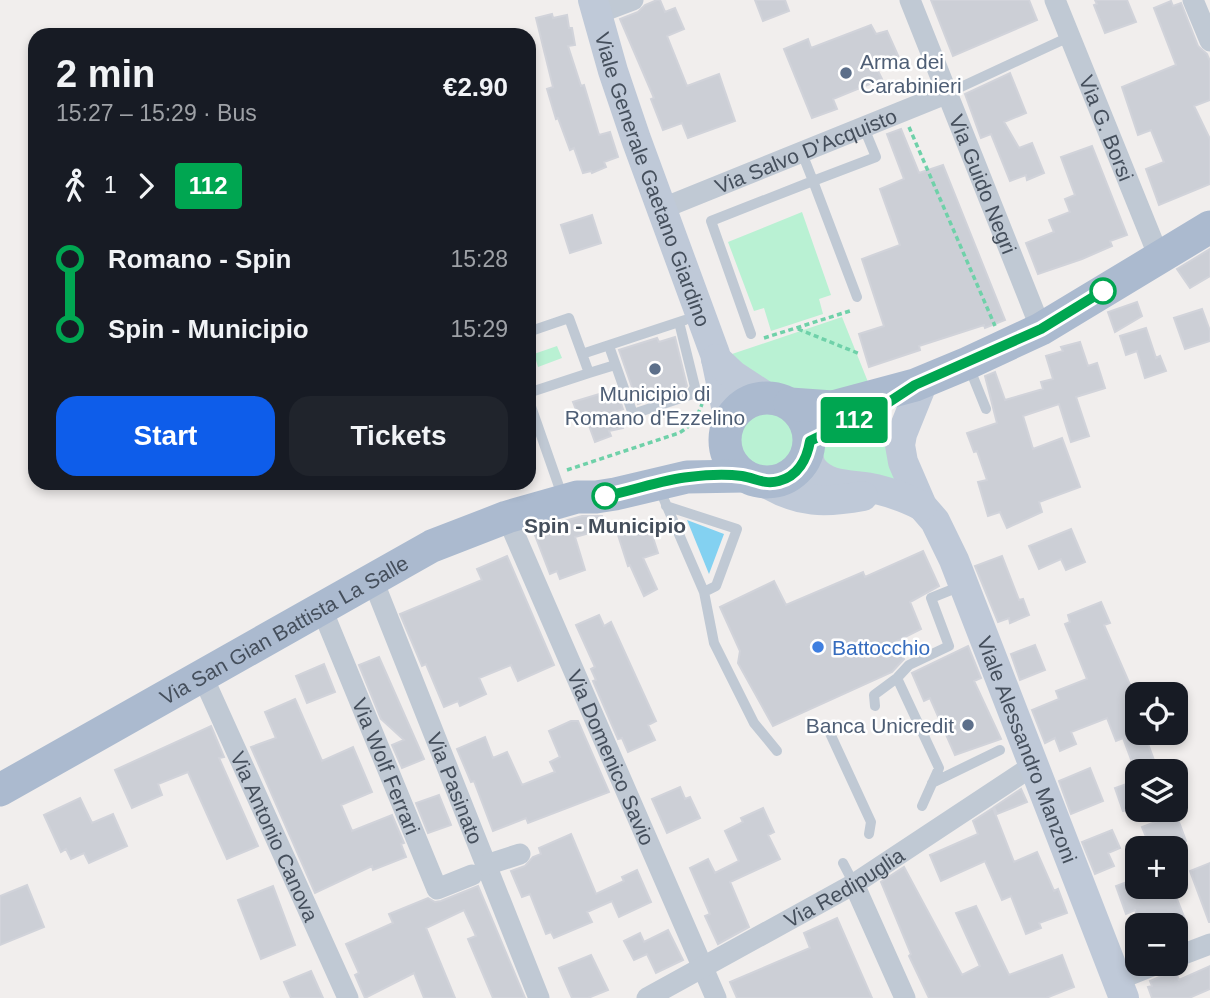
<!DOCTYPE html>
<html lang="en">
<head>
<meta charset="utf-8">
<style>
  :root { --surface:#171b24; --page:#20242c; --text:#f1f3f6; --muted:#9ea1a6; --accent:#0e5dea }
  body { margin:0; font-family:Arial,sans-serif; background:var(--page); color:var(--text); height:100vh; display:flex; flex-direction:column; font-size:26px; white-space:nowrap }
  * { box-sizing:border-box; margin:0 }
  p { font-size:23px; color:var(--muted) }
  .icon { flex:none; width:38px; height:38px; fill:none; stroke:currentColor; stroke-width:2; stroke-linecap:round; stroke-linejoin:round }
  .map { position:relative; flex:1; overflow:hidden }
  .side { position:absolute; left:28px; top:28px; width:508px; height:462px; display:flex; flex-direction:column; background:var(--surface); border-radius:21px; box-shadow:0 4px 10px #0003 }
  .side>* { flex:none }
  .badge { padding:0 14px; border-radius:5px; font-size:24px; line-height:46px }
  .controls { position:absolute; left:1125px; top:682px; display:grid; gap:14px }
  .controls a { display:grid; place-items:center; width:63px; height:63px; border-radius:14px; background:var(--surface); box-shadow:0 4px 10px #0003; font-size:35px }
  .map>.badge { position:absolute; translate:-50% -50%; box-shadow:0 0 0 4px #fff }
  .legs { display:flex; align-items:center; gap:10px; height:77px; padding:0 28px; font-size:23px }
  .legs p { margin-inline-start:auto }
  .overview { display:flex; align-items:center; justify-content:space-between; height:119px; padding:0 28px }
  h1 { font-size:38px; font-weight:700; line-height:52px }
  .primary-button { display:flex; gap:14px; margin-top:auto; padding:14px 28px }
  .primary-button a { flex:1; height:80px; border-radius:21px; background:var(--accent); color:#fff; font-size:28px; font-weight:700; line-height:80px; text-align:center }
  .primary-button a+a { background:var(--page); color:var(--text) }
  ul { padding:0 28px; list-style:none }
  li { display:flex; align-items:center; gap:24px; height:70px; font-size:26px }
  li i { display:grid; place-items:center; width:10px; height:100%; margin:0 9px; background:currentColor }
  li i::after { content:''; width:18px; height:18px; margin:-9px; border:5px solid; border-radius:50%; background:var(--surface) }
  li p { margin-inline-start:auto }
  li:first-child i { background:linear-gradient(#0000 50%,currentColor 0) }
  li:last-child i { background:linear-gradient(currentColor 50%,#0000 0) }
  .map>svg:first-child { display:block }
  .green { fill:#b9f1d3 }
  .water { fill:#83d1f1 }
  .building { fill:#cccfd6; stroke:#d1d3da; stroke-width:2 }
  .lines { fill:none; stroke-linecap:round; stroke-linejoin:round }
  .path { stroke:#6fd1a9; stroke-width:3.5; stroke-dasharray:5 3.5; stroke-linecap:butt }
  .lane { stroke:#c0c9d4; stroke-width:10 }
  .street { stroke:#c0c9d4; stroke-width:21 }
  .secondary { stroke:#bfc9d8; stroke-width:30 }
  .primary { stroke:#abbacf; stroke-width:33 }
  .line-1-casing { stroke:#fff; stroke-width:16 }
  .line-1 { stroke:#00a651; stroke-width:10 }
  .service-dot { fill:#5c6f8a; stroke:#fff; stroke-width:2.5 }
  .stop-1-dot { fill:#fff; stroke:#00a651; stroke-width:3.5 }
  .shop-dot { fill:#3f7fe0; stroke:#fff; stroke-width:2.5 }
  .labels { text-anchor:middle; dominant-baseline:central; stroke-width:5; stroke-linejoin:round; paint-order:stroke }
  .service-label { font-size:21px; fill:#4e5e75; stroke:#fff; text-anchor:start }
  .street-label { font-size:21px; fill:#454f5c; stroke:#fff }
  .stop-label { font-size:21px; font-weight:bold; fill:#454f5c; stroke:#fff }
  .shop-label { font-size:21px; fill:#366cbe; stroke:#fff; text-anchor:start }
</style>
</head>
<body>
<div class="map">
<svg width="1210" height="998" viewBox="0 0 1210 998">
  <rect width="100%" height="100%" fill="#f1eeed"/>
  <path class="green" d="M802,212l29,83 -12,4 4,15 -52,17 -7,-23 -10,3 -26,-69z
    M842,317l26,65 -6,10 -68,1 -33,-12 -32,-26z
    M557,346l5,12 -24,9 -4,-13z
    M739 440a28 28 0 1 1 56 0a28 28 0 1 1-56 0Z
    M886,414l-3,18 11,3 7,46 -61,-6 -21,-20 3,-6 8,-6z"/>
  <path class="water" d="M687,520l37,14 -15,40z"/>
  <path class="building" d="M657,0h3l5,12 10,-4 9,21 -17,7 20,50 32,-12 16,47 -47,17 -6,-15 -19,7 -12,-31 3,-1 -34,-79 18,-7 7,-7z
    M755,0h30l4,11 -26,10z
    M931,0h98l8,20 -84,36z
    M1095,0h32l9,22 -31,11 -11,-28 3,-1z
    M1171,1l2,5 8,-3 17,43 9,8 3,7v39l-16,6 16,33v45l-51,21 -13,-36 18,-7 -13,-32 -13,5 -16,-48 54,-22 -22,-57z
    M552,14l1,4 14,-3 2,13h3l3,17 -7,1 13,40 3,-1 15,50 11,-3 8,25 -14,5 2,5 -14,6 -1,-2 -8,2 -9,-25 -4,2 -12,-32 -2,1 -9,-30 6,-2 -17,-69z
    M871,25l5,9 11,-3 13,29 -23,9 5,10 -49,20 4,10 -25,9 -28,-69 24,-10 3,9z
    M1010,73l16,40 -22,9 15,26 13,-5 12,30 -17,7 -1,-5 -16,6 -19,-47 -10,4 -16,-44z
    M901,129l18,44 24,-8 62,155 -20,8 -1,-3 -65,21 1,4 -51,17 -10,-33 25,-8 -22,-67 38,-14 -20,-56 24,-10 -17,-45z
    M1092,146l35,89 -17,6 2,5 -30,13 -44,15 -12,-31 28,-11 -5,-12 21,-8 -5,-13 10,-4 -14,-38z
    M592,215l9,28 -31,10 -9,-28z
    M1210,249v27l-20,12 -13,-19z
    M1137,302l5,14 -27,16 -7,-20z
    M1202,309l8,22v10l-25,8 -11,-31z
    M1146,328l10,30 4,-2 6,15 -21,7 -8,-27 -11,4 -6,-19z
    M675,337l12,49 -2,2 -47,16 -19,-54 38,-12 2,4z
    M1080,342l8,24 9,-3 8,25 -29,9 13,39 -18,6 -12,-38 -36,12 10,33 29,-11 18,49 -41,15 3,10 -35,16 -7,-16 -12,4 -10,-34 9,-2 -10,-29 -3,1 -7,-19 30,-10 -12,-47 10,-4 10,28 38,-11 -2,-7 12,-3 -7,-23 17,-5 -2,-4z
    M616,389l7,20 -6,2 6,17 -14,3 2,5 -16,6 -8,-22h-7l-7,-18z
    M582,516h20l2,13 -29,8 10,33 -25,9 -3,-8 -7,3 -17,-44z
    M648,522l10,31 -15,5 14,31 -13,7 -14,-31 -2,1 -11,-34z
    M1071,529l14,33 -19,8 -5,-11 -22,10 -10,-23z
    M923,551l16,35 -29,16 11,27 -26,13 9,17 -12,13 -119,54 -35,-63 2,-12 -20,-44 54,-26 12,24 77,-33 2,5z
    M507,556l47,109 -36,16 -7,-16 -32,13 7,16 -26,12 -2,-5 -14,6 -18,-43 -4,2 -22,-52 82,-34 -5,-11z
    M1002,556l17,44 4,-1 6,16 -19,8 -1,-5 -11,4 -23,-56z
    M1101,602l9,21 -6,2 34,78v30h6l11,30 -20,7 -12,-32 -7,3 -9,-23 -36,14 5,12 -16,7 -5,-13 -10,5 -13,-33 27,-11 -3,-8 31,-12 -22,-55 5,-2 -2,-7z
    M599,615l5,11 7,-4 45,99 -8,4 7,15 -27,12 -6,-14 -4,1 -25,-58 3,-1 -5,-11 4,-2 -19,-42z
    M1035,645l10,25 -25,10 -9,-26z
    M968,646l13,32 -7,3 27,58 -46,16 -25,-57 -6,3 -12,-28z
    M379,657l45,102 -22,9 -10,-23 12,-5 -23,-21 -22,-54z
    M324,664l11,28 -28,11 -11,-27z
    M295,699l27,62 31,-14 19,45 -31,13 11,26 40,-16 12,28 -3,1 5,13 -33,13 -1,-4 -57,27 -64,-146 25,-9 -11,-26z
    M571,721h7l31,71 -81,31 -2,-5 -33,13 -19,-50 -3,1 -14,-33 28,-12 8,21 14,-6 15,33 33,-13 -5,-10 10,-5 -11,-26z
    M211,726l13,31 -5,1 39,88 -31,13 -39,-87 -30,12 4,11 -30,13 -17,-38z
    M1090,768l13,33 -32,13 -12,-33z
    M1138,780v26l-15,5 -8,-23z
    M680,787l5,12 5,-2 10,21 -33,15 -15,-34z
    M1021,789l6,13 -30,12 -3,-7z
    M439,795l12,30 -23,8 -12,-30z
    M80,798l12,25 21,-9 14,32 -38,17 -5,-10 -13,6 -5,-10 -5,3 -17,-37z
    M763,808l11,24 -6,3 12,24 -50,23 19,45 -31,17 -13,-28 5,-2 -20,-46 18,-9 7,14 24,-12 -14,-30 18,-9 -2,-4z
    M993,808l21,54 23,-10 17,39 4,-2 9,24 -28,10 2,5 -15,6 -15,-38 -9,4 -17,-39 -44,20 -11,-26 48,-21 -5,-13z
    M1176,814l10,27 -20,8h-15l-9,-22z
    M1112,830l8,18 -12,5 6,13 -19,8 -13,-32z
    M571,834l25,60 28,-13 -2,-4 15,-7 14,32 -32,15 -7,-16 -25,11 5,10 -38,16 -3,-6 -5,2 -16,-40 -8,3 -11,-26 14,-5 8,-9 8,-3 -2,-6z
    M1210,863v59h-1l-19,-51z
    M904,867l58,108 18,-9 -24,-53 20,-7 33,69 53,-20 12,32 -28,11h-117l-20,-42 2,-2 -30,-72z
    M1138,878v9h14l4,9 9,-3 1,4 9,-3 11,28 -11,4h-34l-6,-16 -9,4 -10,-28z
    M27,885l17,42 -44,18v-49z
    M273,886l22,59 -34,14 -23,-59z
    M478,886l47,112h-32l-25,-59 8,-3 -12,-26 -38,18 29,70h-31l-10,-25 -49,25 -10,-23 4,-2 -13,-29 47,-21 -4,-9 39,-16 7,4 6,-1z
    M837,918l35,80h-135l-7,-16 80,-34 -6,-15z
    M668,930l15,30 -27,13 -9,-19 -13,6 -10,-19 16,-8 4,9z
    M591,955l17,35 -20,8h-16l-13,-30z
    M1210,966v23l-21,9h-37l-4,-11 4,-1 -2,-5 25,-11 4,10z
    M311,971l12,27h-32l-7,-16z"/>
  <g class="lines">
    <path class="path" d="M909,127l86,199
      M798,329l62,25
      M764,338l89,-28
      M567,470l112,-37c12,-7 18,-15 23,-29"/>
    <path class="lane" d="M948,93l121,-56
      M857,297l-44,-116 63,-24 -12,-29
      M528,332l41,-14 20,55 -61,20
      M751,334l-40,-113 102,-40 -11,-28
      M609,346l24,68 57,-19 5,-8 -16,-65
      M582,354l103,-34
      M969,367l17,42
      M589,373l26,-8
      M528,398l35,100
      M659,488l45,104 10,51 40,80 23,28
      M666,506l71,23 -21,57 -12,6
      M897,678l42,90 -17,38
      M875,706l-1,-11 23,-17 12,-13 40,-19 -18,-48 30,-12
      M828,729l43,93 -2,12
      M932,783l68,-33
      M843,863l11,21"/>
    <g class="street">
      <path id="s1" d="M910,0l131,329"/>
      <path id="s2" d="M1055,0l104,257"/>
      <path d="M1193,0l17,41"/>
      <path d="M596,14l37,-14"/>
      <path id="s3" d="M661,209l287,-116"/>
      <path id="s4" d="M507,517l209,481"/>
      <path id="s5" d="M372,578l167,420"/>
      <path id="s6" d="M321,607l116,282 35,-14"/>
      <path id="s7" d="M202,675l146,323"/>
      <path d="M486,865l34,-11"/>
      <path d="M854,884l51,114"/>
      <path d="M1176,957l34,-13"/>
      <path d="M1117,980l40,-16"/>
      <path id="s8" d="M647,998l207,-114 180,-119"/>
    </g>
    <g class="secondary">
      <path id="s9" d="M593,0l20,71 23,68 79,215 14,67"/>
      <path d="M716,359l17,16 35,23"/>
      <path id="s10" d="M923,382l-21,52 -2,11 3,17 19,44 13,15 19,39 170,438"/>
      <path d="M807,454c2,4 3,12 6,15 14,19 43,15 63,20 16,4 31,9 46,17"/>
      <path d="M766,483c33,20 59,20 97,13"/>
    </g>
    <g class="primary">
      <circle cx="767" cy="440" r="42"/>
      <path d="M790,404l43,3 82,-22 53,-22 73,-34 169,-102"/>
      <path id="s11" d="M0,790l432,-244 75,-29 70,-20h19l19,-3 72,-17 58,-1"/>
    </g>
  </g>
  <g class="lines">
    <g class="line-1-casing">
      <path id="line-1" d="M605,496c28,-5 55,-16 84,-19 16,-2 37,-3 53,-1 13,2 22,9 37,5 19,-5 28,-22 31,-40l76,-37 29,-19 126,-56 62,-38"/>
    </g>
    <use href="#line-1" class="line-1"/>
  </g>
  <g class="service-dot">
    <circle cx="846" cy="73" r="7"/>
    <circle cx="655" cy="369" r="7"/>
    <circle cx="968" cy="725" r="7"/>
  </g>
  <g class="stop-1-dot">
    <circle cx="1103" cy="291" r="12"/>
    <circle cx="605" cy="496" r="12"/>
  </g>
  <circle class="shop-dot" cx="818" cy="647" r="7"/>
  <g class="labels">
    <g class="service-label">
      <text x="860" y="61">Arma dei<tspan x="860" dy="24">Carabinieri</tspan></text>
      <text x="655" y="393" text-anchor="middle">Municipio di<tspan x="655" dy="24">Romano d'Ezzelino</tspan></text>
      <text x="954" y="725" text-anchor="end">Banca Unicredit</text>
    </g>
    <g class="street-label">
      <text stroke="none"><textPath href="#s2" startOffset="138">Via G. Borsi</textPath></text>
      <text stroke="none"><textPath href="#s3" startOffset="156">Via Salvo D'Acquisto</textPath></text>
      <text stroke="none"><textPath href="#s9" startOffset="189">Viale Generale Gaetano Giardino</textPath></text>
      <text stroke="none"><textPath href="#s1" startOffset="198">Via Guido Negri</textPath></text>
      <text stroke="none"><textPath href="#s11" startOffset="326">Via San Gian Battista La Salle</textPath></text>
      <text stroke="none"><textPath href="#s10" startOffset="399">Viale Alessandro Manzoni</textPath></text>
      <text stroke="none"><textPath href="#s4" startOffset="262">Via Domenico Savio</textPath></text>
      <text stroke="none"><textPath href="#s6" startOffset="172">Via Wolf Ferrari</textPath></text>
      <text stroke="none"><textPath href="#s5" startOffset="226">Via Pasinato</textPath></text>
      <text stroke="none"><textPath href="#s7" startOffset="177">Via Antonio Canova</textPath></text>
      <text stroke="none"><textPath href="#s8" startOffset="226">Via Redipuglia</textPath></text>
    </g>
    <g class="stop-label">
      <text x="605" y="525">Spin - Municipio</text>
    </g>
    <g class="shop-label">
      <text x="832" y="647">Battocchio</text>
    </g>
  </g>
</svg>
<div class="controls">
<a><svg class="icon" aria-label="locate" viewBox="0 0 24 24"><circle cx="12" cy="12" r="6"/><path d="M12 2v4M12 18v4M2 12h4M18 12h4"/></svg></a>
<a><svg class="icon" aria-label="layers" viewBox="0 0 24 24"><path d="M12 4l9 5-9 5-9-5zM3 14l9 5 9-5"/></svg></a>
<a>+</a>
<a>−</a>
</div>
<b class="badge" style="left:854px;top:420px;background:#00a651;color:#fff">112</b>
<section class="side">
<div class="overview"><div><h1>2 min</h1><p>15:27 – 15:29 · Bus</p></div><b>€2.90</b></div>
<div class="legs"><svg class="icon" aria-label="walk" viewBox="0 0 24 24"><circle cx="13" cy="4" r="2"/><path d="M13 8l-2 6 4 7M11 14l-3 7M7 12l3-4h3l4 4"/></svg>1<svg class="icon" aria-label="forward" viewBox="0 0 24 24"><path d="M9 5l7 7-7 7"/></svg><b class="badge" style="background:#00a651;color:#fff">112</b></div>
<ul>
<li><i style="color:#00a651"></i><b>Romano - Spin</b><p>15:28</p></li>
<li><i style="color:#00a651"></i><b>Spin - Municipio</b><p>15:29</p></li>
</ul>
<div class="primary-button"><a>Start</a><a>Tickets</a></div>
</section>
</div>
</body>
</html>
